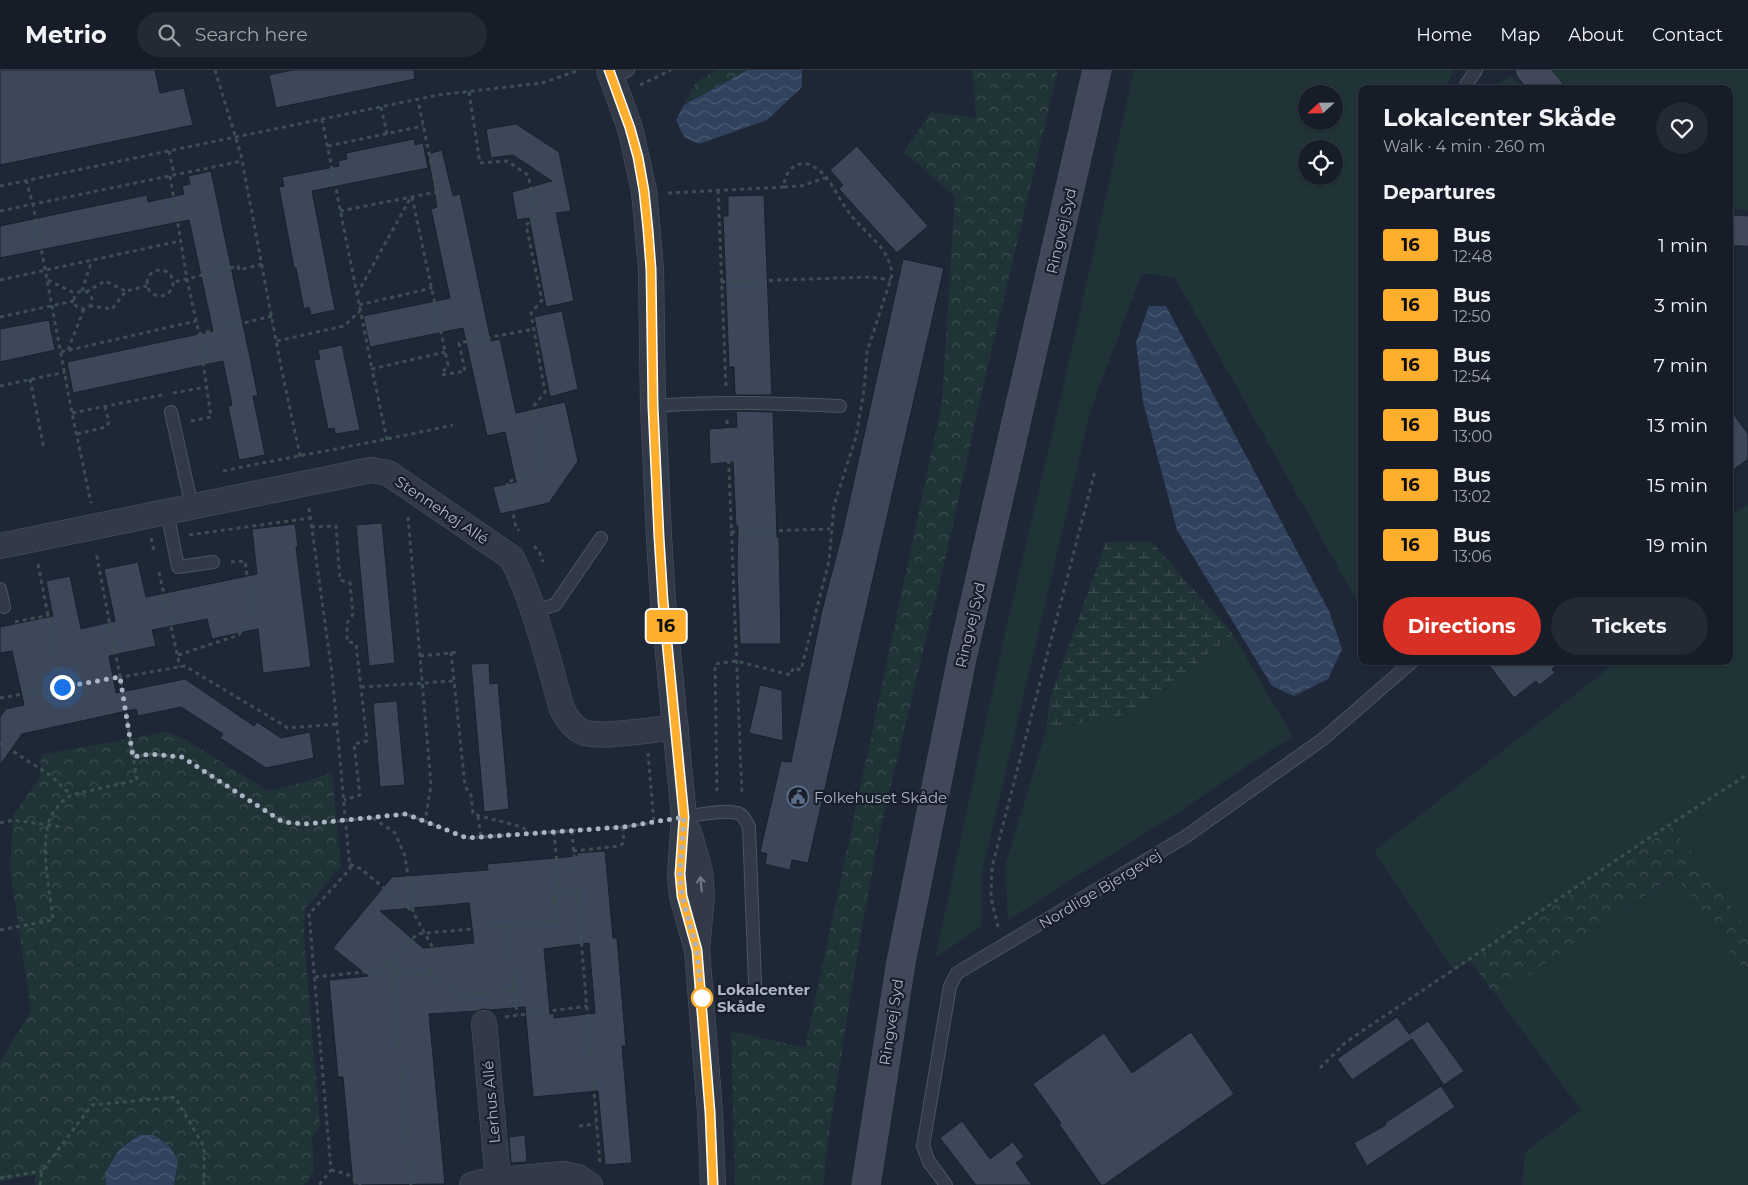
<!DOCTYPE html>
<html lang="en">
<head>
<meta charset="utf-8">
<style>
  :root { --surface:#161d28; --page:#232a34; --text:#f1f3f6; --muted:#9ea2a8; --line:#353b45; --accent:#d93025 }
  body { margin:0; font-family:Montserrat,sans-serif; background:var(--page); color:var(--text); height:100vh; display:flex; flex-direction:column; font-size:19px; white-space:nowrap }
  * { box-sizing:border-box; margin:0 }
  p { font-size:16px; color:var(--muted) }
  .icon { flex:none; width:28px; height:28px; fill:none; stroke:currentColor; stroke-width:2; stroke-linecap:round; stroke-linejoin:round }
  .map { position:relative; flex:1; overflow:hidden }
  .details { position:absolute; left:1358px; top:15px; width:375px; height:580px; display:flex; flex-direction:column; background:var(--surface); border-radius:10px; box-shadow:0 1px 4px #0004,0 0 0 1px var(--line) }
  .details>* { flex:none }
  .badge { padding:0 10px; border-radius:4px; font-size:18px; line-height:32px }
  .needle { width:32px; rotate:248deg }
  .controls { position:absolute; left:1298px; top:15px; display:grid; gap:10px }
  .controls a { display:grid; place-items:center; width:45px; height:45px; border-radius:50%; background:var(--surface); box-shadow:0 1px 4px #0004,0 0 0 1px var(--line); font-size:25px }
  .you { position:absolute; width:25px; height:25px; margin:-12px; border:4px solid #fff; border-radius:50%; background:#1a73e8; box-shadow:0 0 0 8px #1a73e833 }
  .map>.badge { position:absolute; translate:-50% -50%; box-shadow:0 0 0 2px #fff }
  h2 { padding:0 25px; font-size:19px; line-height:45px }
  .round { display:grid; place-items:center; flex:none; width:52px; height:52px; border-radius:26px; background:var(--page) }
  .overview { display:flex; align-items:center; justify-content:space-between; height:85px; padding:0 25px }
  h1 { font-size:24px; font-weight:700; line-height:38px }
  .button { display:flex; gap:10px; margin-top:auto; padding:10px 25px }
  .button a { flex:1; height:58px; border-radius:30px; background:var(--accent); color:#fff; font-size:20px; font-weight:700; line-height:58px; text-align:center }
  .button a+a { background:var(--page); color:var(--text) }
  ul { padding:0; list-style:none }
  li { display:flex; align-items:center; gap:15px; height:60px; padding:0 25px }
  li div { flex:1 }
  li b { display:block; font-size:19px }
  li em { font-style:normal }
  li .badge { min-width:55px; font-weight:700; text-align:center }
  header { display:flex; align-items:center; gap:30px; box-sizing:border-box; height:70px; padding:0 25px; background:var(--surface); border-bottom:1px solid var(--line) }
  header strong { font-size:24px }
  nav { display:flex; gap:28px; margin-inline-start:auto; font-size:18px }
  .search { width:350px; height:45px; background:var(--page); display:flex; align-items:center; gap:12px; box-sizing:border-box; padding:0 18px; border-radius:28px; color:var(--muted); font-size:19px }
  .map>svg:first-child { display:block }
  .green { fill:#203337; fill-rule:evenodd }
  .forest { fill:url(#forest-crowns) }
  .wetland { fill:url(#wetland-marsh) }
  .water { fill:url(#water-waves) }
  .building { fill:#3c4759; stroke:#19212d; fill-rule:evenodd }
  .lines { fill:none; stroke-linecap:round; stroke-linejoin:round }
  .lane-casing { stroke:#4c5462; stroke-width:14 }
  .street-casing { stroke:#4c5462; stroke-width:26 }
  .secondary-casing { stroke:#4c5462; stroke-width:29 }
  .path { stroke:#3b4f52; stroke-width:3; stroke-dasharray:4 4; stroke-linecap:butt }
  .lane { stroke:#323947; stroke-width:12 }
  .street { stroke:#323947; stroke-width:25 }
  .secondary { stroke:#40485a; stroke-width:28 }
  .oneway { stroke:#757d8c }
  .line-casing { stroke:#fff; stroke-width:11 }
  .line { stroke:#ffae2d; stroke-width:8 }
  .walk { stroke:#abb4c4; stroke-width:5; stroke-dasharray:0 9 }
  .stop-dot { fill:#fff; stroke:#ffae2d; stroke-width:2.5 }
  .labels { text-anchor:middle; dominant-baseline:central; stroke-width:4.5; stroke-linejoin:round; paint-order:stroke }
  .street-label { font-size:15px; fill:#abb4c4; stroke:#181f2b }
  .poi-label { font-size:15px; fill:#abb4c4; stroke:#181f2b; text-anchor:start }
  .stop-label { font-size:15px; font-weight:bold; fill:#abb4c4; stroke:#181f2b; text-anchor:start }
</style>
</head>
<body>
<header>
<strong>Metrio</strong>
<div class="search"><svg class="icon" aria-label="search" viewBox="0 0 24 24"><circle cx="10" cy="10" r="6"/><path d="M15 15l6 6"/></svg>Search here</div>
<nav><a>Home</a><a>Map</a><a>About</a><a>Contact</a></nav>
</header>
<div class="map">
<svg width="1748" height="1115" viewBox="0 0 1748 1115">
  <defs>
    <pattern id="forest-crowns" width="20" height="18" patternUnits="userSpaceOnUse" patternTransform="scale(1.25)"><rect width="20" height="18" fill="#203337"/><path d="M2 6a3 3 0 1 1 6 0M12 15a3 3 0 1 1 6 0" fill="none" stroke="#3e4e52"/></pattern>
    <pattern id="wetland-marsh" width="20" height="14" patternUnits="userSpaceOnUse" patternTransform="scale(1.25)"><rect width="20" height="14" fill="#203337"/><path d="M1 5h8M5 5V1M11 12h8M15 12V8" fill="none" stroke="#3e4e52"/></pattern>
    <pattern id="water-waves" width="16" height="10" patternUnits="userSpaceOnUse" patternTransform="scale(1.25)"><rect width="16" height="10" fill="#31425e"/><path d="M0 5q4-4 8 0t8 0" fill="none" stroke="#4c5b73"/></pattern>
  </defs>
  <rect width="100%" height="100%" fill="#1e2736"/>
  <path class="green" d="M1134,0h320l-8,19h-85v519l-186,-330 -33,-5 -51,136 -109,464 -1,54 -46,31 72,-334 56,-236zM1306,24h28v27h-28zM1306,79h28v27h-28z
    M1550,0h198v141l-19,-3v-119h-162z
    M1510,5l14,14h-31z
    M1748,434v425l-76,-102 -202,134 -16,10 -80,-120 240,-187 1,-3h114v-145z
    M1233,564l60,103 -22,13 -89,60 -174,110 -3,-54 41,-136 91,-18z
    M1676,805l72,101v209h-226l3,-33 56,-42 -84,-113z"/>
  <path class="forest" d="M716,0h32l-64,35 12,-23z
    M972,0h86l-79,334 -31,144 -69,287 -26,144 -24,156 -6,50h-88l-4,-154 74,17 137,-646 13,-205 -51,-45 27,-40 45,6z
    M166,662l17,6 85,53 40,-10 24,-9 9,94 -36,43 -1,29 16,187 -8,14 2,33 -10,13h-269v-10l-35,6v-119l31,-51 -21,-142 3,-53 27,-39 1,-22z
    M1672,757l76,102v47l-73,-101 -178,122 -27,-36z"/>
  <path class="wetland" d="M1151,471l82,93 -96,78 -91,18 4,-32 56,-156z"/>
  <path class="water" d="M748,0h54v17l-35,33 -68,24 -15,-7 -8,-17 8,-15z
    M1149,236h17l163,305 13,38 -14,30 -34,17 -22,-10 -95,-156 -34,-128 -7,-60z
    M139,1065h15l16,12 8,13 -4,25h-68l-1,-12 14,-23z"/>
  <path class="building" d="M0,0h155l5,23 24,-5 9,37 -193,40z
    M292,0h122l1,9 -139,29 -7,-33z
    M516,54l43,28 12,59 -15,2 18,88 -28,6 -17,-89 -12,2 -5,-28 40,-11 -39,-26 -22,3 -5,-29z
    M414,69l1,6 8,-2 5,25 -116,23 23,119 -24,5 -2,-8 -5,2 -8,-41h-2l-15,-81 5,-1 -2,-9 57,-11 -1,-5 9,-2 -1,-6z
    M857,76l71,80 -31,27 -58,-64 4,-4 -13,-15z
    M442,80l11,46 7,-2 31,147 9,-2 16,74 49,-11 13,59 -29,42 -49,11 -7,-27 23,-5 -11,-50 -18,4 -24,-108 -93,19 -7,-31 87,-18 -19,-89 6,-2 -9,-53z
    M211,101l47,225h-5l12,59 -26,5 -11,-54 4,-1 -9,-44 -150,32 -6,-31 146,-31 -24,-111 -189,38v-32l147,-31 1,7 36,-8 -2,-8 8,-2 -2,-8z
    M764,125l8,200h-37l-1,-28h-5l-6,-151h5v-20z
    M903,189l41,9 -136,595 -16,-3 -2,10 -25,-6 2,-10 -7,-2 21,-91 10,1 31,-152 20,-76z
    M562,241l16,78 -28,8 -16,-80z
    M49,250l6,30 -55,12v-33z
    M342,275l18,85 -25,4 -1,-6 -6,1 -14,-69 6,-1 -2,-9z
    M1729,338l19,26v25l-19,14z
    M736,341l37,1 4,125h2l2,107h-41l-3,-74 1,-44h-2l-3,-64 -23,2 -1,-35 28,-2z
    M382,453l13,140 -26,3 -13,-141z
    M295,454l3,23h-2l15,120 -48,6 -5,-44 -46,10 -5,-20 -55,11 4,16 -47,10 7,37 69,-14 69,47 3,-4 24,16 29,-6 4,26 -48,10 -46,-30 3,-4 -42,-27 -43,9 -2,-7 -114,25 -22,31v-48l6,-8 18,-4 -12,-54 -12,2v-26l53,-11 -7,-35 24,-5 11,53 34,-8 -11,-52 34,-7 8,35 111,-23 -5,-45z
    M1486,591h77l-11,8 3,4 -16,12 -3,-4 -22,17z
    M489,593l1,21 8,-1 11,126 -25,3 -13,-148z
    M760,615l22,5 1,51 -34,-8z
    M397,631l8,84 -25,2 -7,-84z
    M605,781l8,87h4l9,108h-4l10,117 -27,2 -7,-74 -65,6 -8,-90 -35,3 -7,-1 -6,2 -48,3 16,170 -92,1 -10,-108h-5l-9,-97 39,-4 -35,-28 59,-71 96,-7 -1,-6 90,-8v-3zM469,833l5,40 -51,5 -43,-37zM589,873l6,70 -41,5v-5l-4,1 -6,-65z
    M1397,947l12,17 19,-13 36,50 -20,14 -32,-46 -60,41 -15,-21z
    M1191,962l43,62 -130,91h-3l-42,-61 2,-1 -28,-39 71,-51 28,40z
    M1441,1016l14,21 -88,59 -13,-23 32,-18 -1,-2z
    M962,1051l28,38 23,-17 11,15 -8,6 16,22h-56l-36,-47z
    M525,1065l2,27 -16,1 -2,-26z"/>
  <g class="lines">
    <g class="lane-casing">
      <path id="lane" d="M613,8l15,-8
        M1465,19l1,-4 10,-15
        M653,336c63,-5 124,-3 187,0
        M171,342l21,95
        M167,442l11,55 35,-5
        M0,519l4,18
        M532,541l23,-6 46,-67
        M684,747c14,-2 40,-8 53,-4 6,1 9,8 12,14l6,156
        M946,1115l-17,-23 -6,-16 27,-160 7,-13 228,-136 138,-98 90,-78"/>
    </g>
    <g class="street-casing">
      <path id="street" d="M609,0l21,58 14,63 7,78 2,137 6,131 4,64 21,216 -4,57 1,12 1,10 15,54
        M0,476l371,-76 17,3 124,85c23,47 36,101 50,151 5,10 11,19 21,23 16,7 72,-3 93,-5
        M689,762l11,39 2,25 -5,54 13,162 3,73
        M484,953l14,157
        M472,1115l10,-3 81,-8 15,3 12,8"/>
    </g>
    <g class="secondary-casing">
      <path id="secondary" d="M1531,0l17,19
        M1729,160l19,1
        M866,1115l35,-223 61,-304 135,-588"/>
    </g>
    <path class="path" d="M215,0l26,85 40,212 20,93
      M640,15l31,-15
      M469,22l11,71 27,-2 21,14 9,40 -11,10 16,75 -11,13 14,79 -11,14 10,50 -13,19 -24,7 9,46 3,3
      M381,37l6,27
      M322,49l50,250
      M328,76l95,-20
      M169,81l5,24
      M170,106l17,103 -14,3
      M26,110l7,25 39,208 19,90
      M0,116l438,-91 104,-12 38,-13
      M784,117l17,-1 24,-8
      M718,120l8,197
      M668,123l116,-6c0,-16 14,-30 30,-20 16,9 23,29 33,43 10,14 26,27 36,40 5,8 8,15 9,25l-25,77 -3,38 -8,47 -22,68 -5,56 -28,109 -8,-2 -2,7 -55,-14 -21,3 2,130
      M412,127l36,168 -7,10
      M0,141l242,-50
      M340,141l97,-19 -19,-92
      M262,194l-23,6 -1,-4 -51,13 12,55 73,-18
      M147 213a13 13 0 1 1 26 0a13 13 0 1 1-26 0Z
      M0,210l180,-39
      M48,210l28,14
      M721,212l149,-5 21,3
      M82,221l10,-31
      M74 230a9 9 0 1 1 18 0a9 9 0 1 1-18 0Z
      M86,222l19,-11 21,10
      M357,224l54,-97
      M359,235l73,-17
      M89,236l23,3 14,-18 21,-5
      M0,247l74,-16
      M277,271l67,-15 16,-15
      M68,280l16,-41
      M61,282l135,-31
      M442,305l23,-4 -6,-28 75,-14
      M30,309l14,70
      M0,316l65,-14
      M173,323l34,-6
      M72,343l90,-18
      M727,350l15,376
      M191,351l20,-4 -12,-83
      M77,364l29,-7 3,-5 -4,-15
      M387,370l-15,-71 73,-17
      M223,401c77,-16 154,-29 230,-46
      M309,438l23,165 18,196 -41,45 22,256 -12,15
      M408,447l23,268 -6,37
      M311,457l25,-1 4,54 10,3 3,31 -6,9v18l9,3 11,97 -13,3 6,51 -16,5
      M731,462l99,-3
      M189,465l121,-17
      M151,468l3,13
      M534,476l5,5 4,11
      M38,494l24,123
      M159,502l21,95
      M15,552l34,-7
      M451,582l14,134 6,9 2,19 49,13 8,6
      M178,585l61,-20 13,-24 -7,-50 -14,1
      M420,586l39,-4
      M361,617l93,-6
      M0,628l185,-32 103,62 49,-4
      M0,673l50,32 21,20
      M648,683l6,70
      M133,687l17,-3 32,3 101,65 22,3 101,-11 61,24 156,-11 31,-4
      M478,746l3,21
      M373,748l22,15 10,23 8,56 20,36 -2,26 30,21 54,-5
      M0,753l13,-3 50,7
      M572,761l28,332
      M554,762l6,65
      M573,781l47,-5 4,-4 -1,-15
      M350,794l11,5 52,43
      M555,851l-2,-24 24,-2
      M508,856l9,89
      M998,857l-7,-30 1,-30 103,-396
      M0,860l53,-10c-3,-26 -12,-69 -5,-95 3,-13 13,-23 23,-30l66,-15 -17,-103 -24,-125
      M392,897l19,218
      M392,897l11,9 28,-2
      M315,907l69,-7 33,-36 162,-15
      M505,947l82,-11
      M1320,998l26,-26 303,-204 99,-64
      M579,1056l17,-2
      M331,1100l16,4 14,11
      M0,1108l42,-7
      M40,1115l2,-14 50,-66 83,-8 29,50v38"/>
    <use href="#lane" class="lane"/>
    <use href="#street" class="street"/>
    <use href="#secondary" class="secondary"/>
  </g>
  <defs><path id="oneway-shaft" d="M-6 0H5M1.5-3L5.5 0L1.5 3" fill="none" stroke-width="1.6" stroke-linecap="round" stroke-linejoin="round" transform="scale(1.25)"/></defs>
  <use class="oneway" href="#oneway-shaft" transform="translate(701 814) rotate(-96)"/>
  <g class="lines">
    <g class="line-casing">
      <path id="line" d="M609,0l21,58 8,29 6,34 4,39 3,39 2,137 6,131 4,64 21,216 -4,57 2,22 15,54 13,162 3,73"/>
    </g>
    <use href="#line" class="line"/>
    <path class="walk" d="M62,617l58,-10 13,80 17,-3 32,3 101,65 22,2 101,-10 61,24 156,-11 61,-10 -4,57 1,12 1,10 15,54 5,56v-8"/>
  </g>
  <defs>
    <g id="civic-ring" transform="scale(1.125)"><circle r="9.5" fill="#181f2b" stroke="#5c6f8a" stroke-width="1.5"/><path d="M-.6-6.5H3V-4.5H.6V-3L4-1V1h2V6H-6V1h2V-1L-.6-3ZM-1.2 2.5V6h2.4V2.5Z" fill="#5c6f8a"/></g>
  </defs>
  <g fill-rule="evenodd">
    <use href="#civic-ring" x="798" y="727"/>
  </g>
  <circle class="stop-dot" cx="702" cy="928" r="10"/>
  <g class="labels">
    <g class="street-label">
      <text transform="translate(1061 161) rotate(-77)">Ringvej Syd</text>
      <text transform="translate(442 440) rotate(34)">Stennehøj Allé</text>
      <text transform="translate(970 555) rotate(-77)">Ringvej Syd</text>
      <text transform="translate(1100 819) rotate(-31)">Nordlige Bjergevej</text>
      <text transform="translate(891 952) rotate(-81)">Ringvej Syd</text>
      <text transform="translate(491 1032) rotate(-95)">Lerhus Allé</text>
    </g>
    <g class="poi-label">
      <text x="814" y="727">Folkehuset Skåde</text>
    </g>
    <g class="stop-label">
      <text x="717" y="919">Lokalcenter<tspan x="717" dy="17">Skåde</tspan></text>
    </g>
  </g>
</svg>
<div class="controls">
<a><svg class="needle" viewBox="-14 -14 28 28"><path d="M0-13l5 13h-10z" fill="#e53935"/><path d="M0 13l5-13h-10z" fill="#9ea2a8"/></svg></a>
<a><svg class="icon" aria-label="locate" viewBox="0 0 24 24"><circle cx="12" cy="12" r="6"/><path d="M12 2v4M12 18v4M2 12h4M18 12h4"/></svg></a>
</div>
<div class="you" style="left:62px;top:617px"></div>
<b class="badge" style="left:666px;top:556px;background:#ffae2d;color:#111">16</b>
<section class="details">
<div class="overview"><div><h1>Lokalcenter Skåde</h1><p>Walk · 4 min · 260 m</p></div><a class="round"><svg class="icon" aria-label="heart" viewBox="0 0 24 24"><path d="M12 20l-8-8c-3-5 5-10 8-4 3-6 11-1 8 4z"/></svg></a></div>
<h2>Departures</h2>
<ul>
<li><span class="badge" style="background:#ffae2d;color:#111">16</span><div><b>Bus</b><p>12:48</p></div><em>1 min</em></li>
<li><span class="badge" style="background:#ffae2d;color:#111">16</span><div><b>Bus</b><p>12:50</p></div><em>3 min</em></li>
<li><span class="badge" style="background:#ffae2d;color:#111">16</span><div><b>Bus</b><p>12:54</p></div><em>7 min</em></li>
<li><span class="badge" style="background:#ffae2d;color:#111">16</span><div><b>Bus</b><p>13:00</p></div><em>13 min</em></li>
<li><span class="badge" style="background:#ffae2d;color:#111">16</span><div><b>Bus</b><p>13:02</p></div><em>15 min</em></li>
<li><span class="badge" style="background:#ffae2d;color:#111">16</span><div><b>Bus</b><p>13:06</p></div><em>19 min</em></li>
</ul>
<div class="button"><a>Directions</a><a>Tickets</a></div>
</section>
</div>
</body>
</html>
